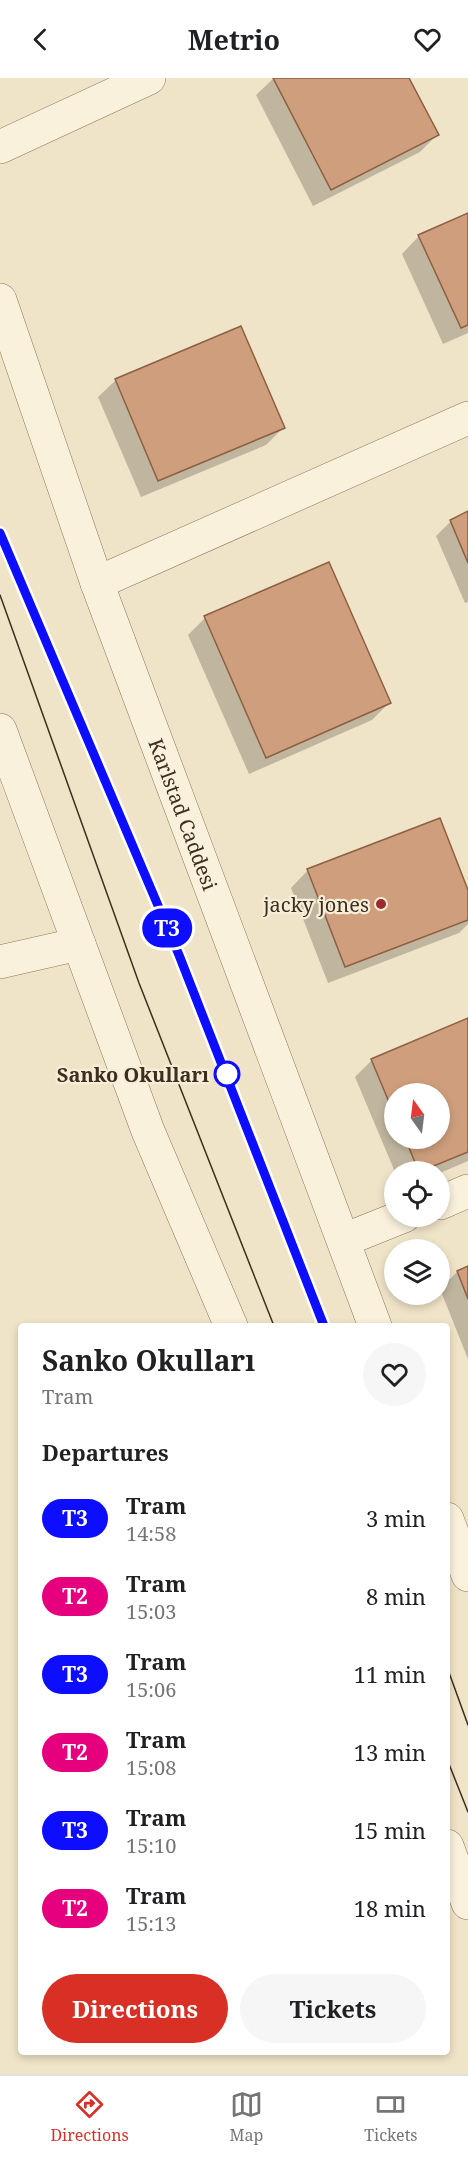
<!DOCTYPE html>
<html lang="en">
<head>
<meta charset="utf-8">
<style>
  :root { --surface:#fff; --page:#f6f6f6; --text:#202124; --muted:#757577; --line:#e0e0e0; --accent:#d93025 }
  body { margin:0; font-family:"Noto Serif",serif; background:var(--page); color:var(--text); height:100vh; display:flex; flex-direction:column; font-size:22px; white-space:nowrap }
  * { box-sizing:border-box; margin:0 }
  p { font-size:20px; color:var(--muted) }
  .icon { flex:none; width:33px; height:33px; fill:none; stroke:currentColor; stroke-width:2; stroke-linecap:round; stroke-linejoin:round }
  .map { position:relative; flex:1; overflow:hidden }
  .details { position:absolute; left:18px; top:1245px; width:432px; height:732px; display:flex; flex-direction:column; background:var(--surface); border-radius:6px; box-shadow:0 3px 9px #0003 }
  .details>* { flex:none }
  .badge { padding:0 12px; border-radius:20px; font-size:21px; line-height:39px }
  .needle { width:39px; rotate:346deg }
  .tools { position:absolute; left:384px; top:1005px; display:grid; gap:12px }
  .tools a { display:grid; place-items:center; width:66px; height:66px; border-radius:50%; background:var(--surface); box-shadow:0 3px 9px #0003; font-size:30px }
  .map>.badge { position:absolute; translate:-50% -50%; box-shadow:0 0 0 3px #fff }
  h2 { padding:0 24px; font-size:22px; line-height:54px }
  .round { display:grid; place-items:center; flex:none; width:63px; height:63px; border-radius:32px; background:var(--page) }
  .headline { display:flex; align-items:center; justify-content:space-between; height:102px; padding:0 24px }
  h1 { font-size:28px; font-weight:700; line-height:45px }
  .cta { display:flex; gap:12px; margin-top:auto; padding:12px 24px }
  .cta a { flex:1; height:69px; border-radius:36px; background:var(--accent); color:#fff; font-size:24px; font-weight:700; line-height:69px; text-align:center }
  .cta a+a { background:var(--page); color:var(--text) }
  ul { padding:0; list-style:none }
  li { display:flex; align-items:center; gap:18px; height:78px; padding:0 24px }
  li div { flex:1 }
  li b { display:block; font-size:22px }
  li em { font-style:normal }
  li .badge { min-width:66px; font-weight:700; text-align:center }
  header { display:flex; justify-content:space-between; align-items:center; height:78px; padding:0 24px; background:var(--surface); font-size:27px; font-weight:700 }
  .tabs { display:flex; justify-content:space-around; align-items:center; height:84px; border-top:2px solid var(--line); background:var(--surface); font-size:16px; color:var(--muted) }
  .tabs a { display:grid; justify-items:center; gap:3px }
  .tabs .on { color:var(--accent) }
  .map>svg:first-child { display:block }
  .shadow { fill:#0003; fill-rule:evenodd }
  .building { fill:#cf9f7d; stroke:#8d5f41; stroke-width:1.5 }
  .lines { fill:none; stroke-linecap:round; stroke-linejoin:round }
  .minor-casing { stroke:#8d765c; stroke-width:34 }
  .minor { stroke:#faf1dc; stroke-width:33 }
  .tram { stroke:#3d2e20; stroke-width:1.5 }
  .line-casing { stroke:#fff; stroke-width:14 }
  .line { stroke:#0d0dff; stroke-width:9 }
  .poi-dot { fill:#9e2a2b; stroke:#f7eed8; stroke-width:2 }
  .stop-dot { fill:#fff; stroke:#0d0dff; stroke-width:3 }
  .labels { text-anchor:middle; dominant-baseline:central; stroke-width:4.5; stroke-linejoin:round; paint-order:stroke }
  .street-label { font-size:20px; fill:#3d2e20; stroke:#f7eed8 }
  .poi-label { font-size:20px; fill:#3d2e20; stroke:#f7eed8; text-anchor:end }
  .stop-label { font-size:20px; font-weight:bold; fill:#3d2e20; stroke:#f7eed8; text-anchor:end }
</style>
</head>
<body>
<header><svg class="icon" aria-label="back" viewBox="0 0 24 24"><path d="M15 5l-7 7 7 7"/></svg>Metrio<svg class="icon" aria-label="heart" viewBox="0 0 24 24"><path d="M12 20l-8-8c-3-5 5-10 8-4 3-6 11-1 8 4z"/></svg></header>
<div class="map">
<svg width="468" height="1996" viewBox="0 0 468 1996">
  <rect width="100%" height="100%" fill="#f0e4c8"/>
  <path class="shadow" d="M274,0h134l29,57 -17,17 -107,54 -57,-111z
    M468,136v119l-25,11 -41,-90 17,-18z
    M116,302l167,48 -17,17 -125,52 -43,-100z
    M468,434v90l-3,1 -29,-67 15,-15z
    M205,540l184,85 -17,17 -123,54 -61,-139z
    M308,792l160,24v30l-9,9 -131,50 -37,-95z
    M468,942v141l-28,12v-1h-45l-40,-95 17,-17zM394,1016h46v44h-46z
    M468,1190v91l-28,-70 17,-17z"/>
  <path class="building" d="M273,0h136l30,57 -108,55z
    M468,135v112l-7,3 -43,-93z
    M241,248l44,102 -127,53 -43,-102z
    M468,433v52l-18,-43z
    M329,484l62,141 -125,55 -62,-142z
    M440,740l28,72v30l-123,47 -38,-98z
    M468,940v134l-49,20 -14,-34h35v-44h-46v20l-23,-55z
    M468,1188v33l-11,-28z"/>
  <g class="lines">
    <g class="minor-casing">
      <g id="minor">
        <path d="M0,69l149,-69"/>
        <path id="s1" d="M0,222l97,283 278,743"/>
        <path d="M97,505l371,-165"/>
        <path d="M0,652l148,401 83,195"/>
        <path d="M0,884l79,-18"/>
        <path d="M440,1125l28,-12"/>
        <path d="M344,1162l60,-24"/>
        <path d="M447,1441l21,56"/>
        <path d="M447,1768l21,57"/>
      </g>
    </g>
    <use href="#minor" class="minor"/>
    <path class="tram" d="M0,455l179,422 145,371
      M0,517l139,388 135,343
      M447,1589l21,58
      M447,1681l21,53"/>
  </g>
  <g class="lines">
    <g class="line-casing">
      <path id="line" d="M0,455l179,422 145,371"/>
    </g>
    <use href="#line" class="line"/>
  </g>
  <circle class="poi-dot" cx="381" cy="826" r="6"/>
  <circle class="stop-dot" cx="227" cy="996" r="12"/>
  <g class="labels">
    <g class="street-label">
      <text stroke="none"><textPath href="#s1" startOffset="546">Karlstad Caddesi</textPath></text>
    </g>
    <g class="poi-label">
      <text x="369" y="826">jacky jones</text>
    </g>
    <g class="stop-label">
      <text x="209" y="996">Sanko Okulları</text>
    </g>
  </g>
</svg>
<div class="tools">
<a><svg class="needle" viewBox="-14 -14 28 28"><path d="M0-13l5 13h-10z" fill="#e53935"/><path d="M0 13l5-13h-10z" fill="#757577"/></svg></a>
<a><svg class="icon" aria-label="locate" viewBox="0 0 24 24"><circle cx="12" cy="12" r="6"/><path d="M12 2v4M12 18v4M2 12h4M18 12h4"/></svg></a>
<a><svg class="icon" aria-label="layers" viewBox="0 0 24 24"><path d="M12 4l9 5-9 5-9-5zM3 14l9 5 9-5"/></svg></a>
</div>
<b class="badge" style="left:167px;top:850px;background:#0d0dff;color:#fff">T3</b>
<section class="details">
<div class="headline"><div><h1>Sanko Okulları</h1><p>Tram</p></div><a class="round"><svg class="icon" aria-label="heart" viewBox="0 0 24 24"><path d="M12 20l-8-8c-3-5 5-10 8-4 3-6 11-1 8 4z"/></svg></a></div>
<h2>Departures</h2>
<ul>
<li><span class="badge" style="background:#0d0dff;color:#fff">T3</span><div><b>Tram</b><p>14:58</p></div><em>3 min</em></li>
<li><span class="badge" style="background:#e6007e;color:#fff">T2</span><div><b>Tram</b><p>15:03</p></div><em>8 min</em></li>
<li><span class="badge" style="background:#0d0dff;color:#fff">T3</span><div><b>Tram</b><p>15:06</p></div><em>11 min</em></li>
<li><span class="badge" style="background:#e6007e;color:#fff">T2</span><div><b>Tram</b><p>15:08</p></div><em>13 min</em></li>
<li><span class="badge" style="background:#0d0dff;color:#fff">T3</span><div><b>Tram</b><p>15:10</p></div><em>15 min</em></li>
<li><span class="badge" style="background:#e6007e;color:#fff">T2</span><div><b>Tram</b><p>15:13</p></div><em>18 min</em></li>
</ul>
<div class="cta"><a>Directions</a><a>Tickets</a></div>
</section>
</div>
<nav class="tabs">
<a class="on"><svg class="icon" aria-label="directions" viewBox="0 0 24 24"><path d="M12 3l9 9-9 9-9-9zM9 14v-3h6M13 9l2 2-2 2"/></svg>Directions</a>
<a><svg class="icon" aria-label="map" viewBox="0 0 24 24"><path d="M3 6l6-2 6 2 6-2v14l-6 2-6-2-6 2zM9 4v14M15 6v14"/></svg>Map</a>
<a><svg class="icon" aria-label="tickets" viewBox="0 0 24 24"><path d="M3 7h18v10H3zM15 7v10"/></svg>Tickets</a>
</nav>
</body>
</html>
